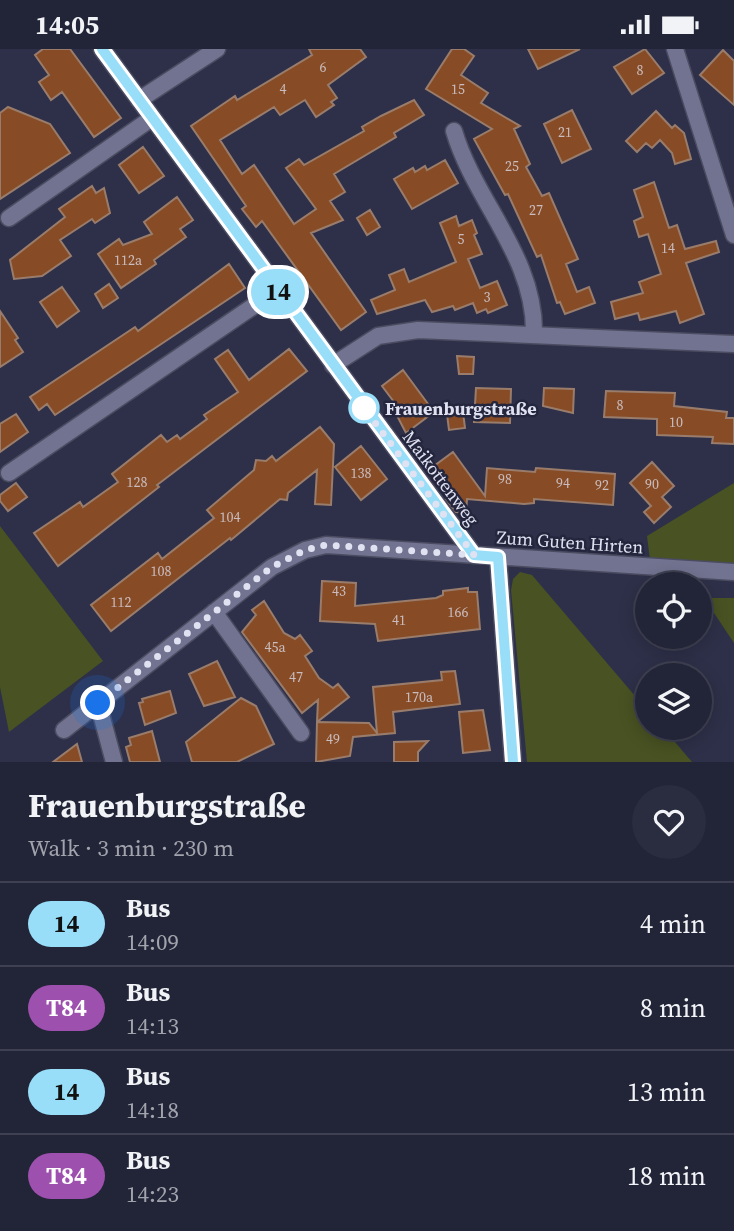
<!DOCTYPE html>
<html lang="en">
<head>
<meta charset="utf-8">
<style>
  :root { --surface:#222437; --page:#2a2c3f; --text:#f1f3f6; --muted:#a2a4ad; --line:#3f4152 }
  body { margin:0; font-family:"Source Serif 4",serif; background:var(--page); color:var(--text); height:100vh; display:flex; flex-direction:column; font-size:26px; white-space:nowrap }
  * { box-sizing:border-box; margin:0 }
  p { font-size:23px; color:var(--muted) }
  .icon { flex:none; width:38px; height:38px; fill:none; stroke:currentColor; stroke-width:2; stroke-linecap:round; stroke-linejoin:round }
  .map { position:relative; height:713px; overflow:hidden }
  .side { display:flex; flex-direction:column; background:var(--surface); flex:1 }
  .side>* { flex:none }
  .badge { padding:0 14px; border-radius:23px; font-size:24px; line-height:46px }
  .controls { position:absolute; left:635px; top:523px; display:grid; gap:14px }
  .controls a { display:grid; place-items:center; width:77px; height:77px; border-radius:50%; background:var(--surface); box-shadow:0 4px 18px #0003,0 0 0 2px var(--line); font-size:35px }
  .you { position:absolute; width:35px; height:35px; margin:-18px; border:5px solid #fff; border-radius:50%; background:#1a73e8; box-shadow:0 0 0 10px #1a73e833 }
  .map>.badge { position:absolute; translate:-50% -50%; box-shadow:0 0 0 4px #fff }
  .round { display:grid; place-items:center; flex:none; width:74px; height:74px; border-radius:37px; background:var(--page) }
  .overview { display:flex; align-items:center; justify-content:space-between; height:119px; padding:0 28px }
  h1 { font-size:33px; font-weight:700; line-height:52px }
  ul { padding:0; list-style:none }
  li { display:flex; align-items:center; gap:21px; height:84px; padding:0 28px; border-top:2px solid var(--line) }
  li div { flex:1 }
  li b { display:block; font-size:26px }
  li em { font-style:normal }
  li .badge { min-width:77px; font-weight:700; text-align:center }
  .status { display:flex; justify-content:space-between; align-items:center; height:49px; padding:0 35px; background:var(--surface); direction:ltr }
  .status svg { height:19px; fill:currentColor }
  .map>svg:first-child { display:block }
  .green { fill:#485222 }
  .building { fill:#874c25; stroke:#997c6b; stroke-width:2 }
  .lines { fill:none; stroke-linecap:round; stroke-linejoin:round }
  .minor-casing { stroke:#4b4c61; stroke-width:19 }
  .minor { stroke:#717390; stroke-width:16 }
  .line-casing { stroke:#fff; stroke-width:16 }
  .line { stroke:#99def9; stroke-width:10 }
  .walk { stroke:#e0e2f2; stroke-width:7; stroke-dasharray:0 12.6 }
  .stop-dot { fill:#fff; stroke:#99def9; stroke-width:3.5 }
  .labels { text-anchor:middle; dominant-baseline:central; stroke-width:5; stroke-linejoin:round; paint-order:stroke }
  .number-label { font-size:14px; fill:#cabcbf }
  .stop-label { font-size:18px; font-weight:bold; fill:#e0e2f2; stroke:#24263e; text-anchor:start }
  .street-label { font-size:18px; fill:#e0e2f2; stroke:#24263e }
</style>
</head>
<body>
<div class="status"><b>14:05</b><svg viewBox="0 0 49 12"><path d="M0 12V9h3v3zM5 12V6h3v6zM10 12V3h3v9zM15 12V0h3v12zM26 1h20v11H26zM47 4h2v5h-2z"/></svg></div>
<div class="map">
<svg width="734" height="713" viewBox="0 0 734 713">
  <rect width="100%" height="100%" fill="#2e3049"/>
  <path class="green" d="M734,434v80l-84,-3 -3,-24z
    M0,477l103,135 -94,71 -9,-45z
    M520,523l12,3 115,135 1,18h15l29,34h-165l-16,-172 2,-11z
    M704,549h30v45z"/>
  <path class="building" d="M43,0h27l51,69 -27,19 -32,-45 -11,8 -12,-18 10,-7 -14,-20z
    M309,0h51l6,8 -38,28 9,13 -6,4 3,3 -18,12 -11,-17 -25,15 -6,-8 -54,33 22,34 12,-9 40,59 22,-15 -30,-41 13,-9 5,6 60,-34 -2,-4 19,-11 33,-16 10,15 -30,18 2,4 -62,37 11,18 -15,9 13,19 -32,13 55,79 -25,18 -79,-109 -6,6 -14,-18 4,-3 -55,-80 44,-30 2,4 75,-45z
    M452,0h12l10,7 -13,19 27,18 -7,10 39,23 -6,3 16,35 -4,3 16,29 7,-3 29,66 -12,5 11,28 12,-5 6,16 -30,11 -5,-12 -3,1 -16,-48 -4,2 -29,-63 -3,1 -31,-56 18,-10 -66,-40z
    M528,0h52l-42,20z
    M645,0l19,24 -32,21 -18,-27z
    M723,1l11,11v44l-34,-30z
    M8,58l42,17 20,29 -70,46v-86z
    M572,61l19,39 -29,14 -18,-39z
    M656,62l16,17 3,-3 9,8 7,26 -16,5 -3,-11 -12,-13 -8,8 -6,-5 -9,9 -11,-11z
    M143,98l21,29 -25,17 -20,-28z
    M445,111l13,23 -46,26 -18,-30 19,-11 2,4 10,-6 2,4z
    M654,133l15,46 8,-3 8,24 31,-8 3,11 -33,11 18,51 -24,9 -4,-12 -36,9 -2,-7 -23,6 -4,-17 32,-9 -4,-11 22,-8 -13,-40 -9,3 -5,-16 9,-4 -9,-27z
    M92,137l4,7 8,-5 6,25 -15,10 -3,-4 -32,21 11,16 -29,20 -28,3 -4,-19 55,-43 -6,-8z
    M177,148l16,23 -13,9 6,8 -32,23 2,4 -35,24 -23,-34 21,-15 4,6 29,-11 -8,-12z
    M370,161l10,17 -13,8 -10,-17z
    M456,167l3,10 13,-6 5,13 -3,2 8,19 -14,5 12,29 17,-7 10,24 -19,8 -2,-4 -9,4 -4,-10 -18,7 -2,-4 -21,6 -7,-12 -48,14 -6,-14 24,-10 -6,-15 15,-6 5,13 47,-20 -16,-39z
    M229,215l16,24 -190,127 -8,-11 -8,6 -9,-13 105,-70 3,4z
    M109,235l9,14 -15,10 -8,-14z
    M62,238l17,24 -22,16 -17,-25z
    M0,262l18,27 -3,2 8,12 -23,15z
    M289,300l18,22 -150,114 2,2 -101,79 -24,-33 46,-31 3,5 35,-25 -6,-8 49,-39 6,7 10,-7 3,4 27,-20 -3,-4 34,-23 -23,-33 13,-9 21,30z
    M457,307l17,1 -1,17h-14z
    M403,321l31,42 -28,21 -15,-29 3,-2 -12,-16z
    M476,339l35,1 -1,34 -36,-1z
    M544,339l30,1 -1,24 -30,-7z
    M606,342l69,2 -1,13 53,6 -1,6h8v26l-22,-1 1,-6 -56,-2v-16l-53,-2z
    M463,363l2,16 -16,2 -2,-16z
    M16,365l12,18 -28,20v-28z
    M320,378l14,17 -3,61 -16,-1 2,-34 -29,23 -1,7 -7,-1 -49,41 -1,-2 -119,93 -20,-26 67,-52 4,6 52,-41 -7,-8 47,-40 2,-10 10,1 6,-5 4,5z
    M361,397l26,33 -26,21 -26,-33z
    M453,403l32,44 2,-28 48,4 1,-4 79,6 -2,31 -79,-6v4l-10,1 -57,-5 -1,14 -10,-1 -10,-13 4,-3 -20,-27z
    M652,413l22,24 -12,11 9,10 -17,16 -10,-11 7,-6 -21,-23z
    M16,434l11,14 -19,14 -8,-10v-6z
    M322,532l34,2 -1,23 81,-8 7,-3v-4l25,-3v4h9l3,37 -102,12 -3,-17 -55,-3z
    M264,552l20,32 11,6 5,-4 12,16 -7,5 14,22 14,10 5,-4 11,13 -32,25 1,-22 -16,13 -60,-81 14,-17 -4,-5z
    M217,612l18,36 -31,9 -15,-32z
    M455,622l5,33 -67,8 2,21 -42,4 -3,19 -34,6 1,-40 52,1 8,10 -4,-46 69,-7 -1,-8z
    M170,642l6,22 -31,12 -6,-22 4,-1 -1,-3z
    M241,649l15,8 18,38 -37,18h-45l-6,-20z
    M483,661l7,40 -27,3 -4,-41z
    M152,682l8,31h-30l-4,-15 5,-2 -2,-7z
    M428,692l-10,11v10h-24v-20z
    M77,695l5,18h-29z"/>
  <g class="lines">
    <g class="minor-casing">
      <path id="minor" d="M102,0l372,506
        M675,0l59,186
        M139,51l78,-51
        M454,82c21,71 82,126 80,204
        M9,169l143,-100
        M333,316l45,-29 40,-6 316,14
        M9,424l268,-183
        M498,508l15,205
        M214,563l87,121
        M98,654l16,59
        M64,681l208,-163 33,-17 21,-5 408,27"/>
    </g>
    <use href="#minor" class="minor"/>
  </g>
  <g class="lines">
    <g class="line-casing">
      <path id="line" d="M102,0l372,506 24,2 15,205"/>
    </g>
    <use href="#line" class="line"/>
    <path class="walk" d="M98,654l174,-136 33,-17 21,-5 148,10 -110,-147"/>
  </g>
  <circle class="stop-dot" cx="364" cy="359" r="14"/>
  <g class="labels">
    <g class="number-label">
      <text x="323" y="18">6</text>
      <text x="640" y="21">8</text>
      <text x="283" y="40">4</text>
      <text x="458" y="40">15</text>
      <text x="565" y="83">21</text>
      <text x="512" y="117">25</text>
      <text x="536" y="161">27</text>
      <text x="461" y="190">5</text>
      <text x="668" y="199">14</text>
      <text x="128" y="211">112a</text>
      <text x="487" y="248">3</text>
      <text x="620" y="356">8</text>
      <text x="676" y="373">10</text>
      <text x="361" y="424">138</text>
      <text x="505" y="430">98</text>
      <text x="137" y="433">128</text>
      <text x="563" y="434">94</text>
      <text x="652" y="435">90</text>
      <text x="602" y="436">92</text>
      <text x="230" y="468">104</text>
      <text x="161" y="522">108</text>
      <text x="339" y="542">43</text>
      <text x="121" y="553">112</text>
      <text x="458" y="563">166</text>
      <text x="399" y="571">41</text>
      <text x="275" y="598">45a</text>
      <text x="296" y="628">47</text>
      <text x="419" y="648">170a</text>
      <text x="333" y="690">49</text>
    </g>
    <g class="stop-label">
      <text x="385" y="359">Frauenburgstraße</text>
    </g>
    <g class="street-label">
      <text transform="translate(441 429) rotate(53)">Maikottenweg</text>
      <text transform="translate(570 493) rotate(4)">Zum Guten Hirten</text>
    </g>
  </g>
</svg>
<div class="controls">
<a><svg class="icon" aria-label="locate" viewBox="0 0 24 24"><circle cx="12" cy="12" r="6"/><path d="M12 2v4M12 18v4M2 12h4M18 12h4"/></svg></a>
<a><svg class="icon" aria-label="layers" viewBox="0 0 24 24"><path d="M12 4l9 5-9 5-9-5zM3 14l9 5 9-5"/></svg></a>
</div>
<div class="you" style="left:98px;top:654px"></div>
<b class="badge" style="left:278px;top:243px;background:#99def9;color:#111">14</b>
</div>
<section class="side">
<div class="overview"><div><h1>Frauenburgstraße</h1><p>Walk · 3 min · 230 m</p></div><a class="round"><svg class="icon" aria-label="heart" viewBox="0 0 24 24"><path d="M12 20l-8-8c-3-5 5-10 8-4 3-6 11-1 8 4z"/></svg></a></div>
<ul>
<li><span class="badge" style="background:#99def9;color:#111">14</span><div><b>Bus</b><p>14:09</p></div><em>4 min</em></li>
<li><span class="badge" style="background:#9e50ae;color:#fff">T84</span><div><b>Bus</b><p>14:13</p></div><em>8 min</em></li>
<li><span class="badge" style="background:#99def9;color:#111">14</span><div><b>Bus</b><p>14:18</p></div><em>13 min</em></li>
<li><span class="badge" style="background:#9e50ae;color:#fff">T84</span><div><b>Bus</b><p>14:23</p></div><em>18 min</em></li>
</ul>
</section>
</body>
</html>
